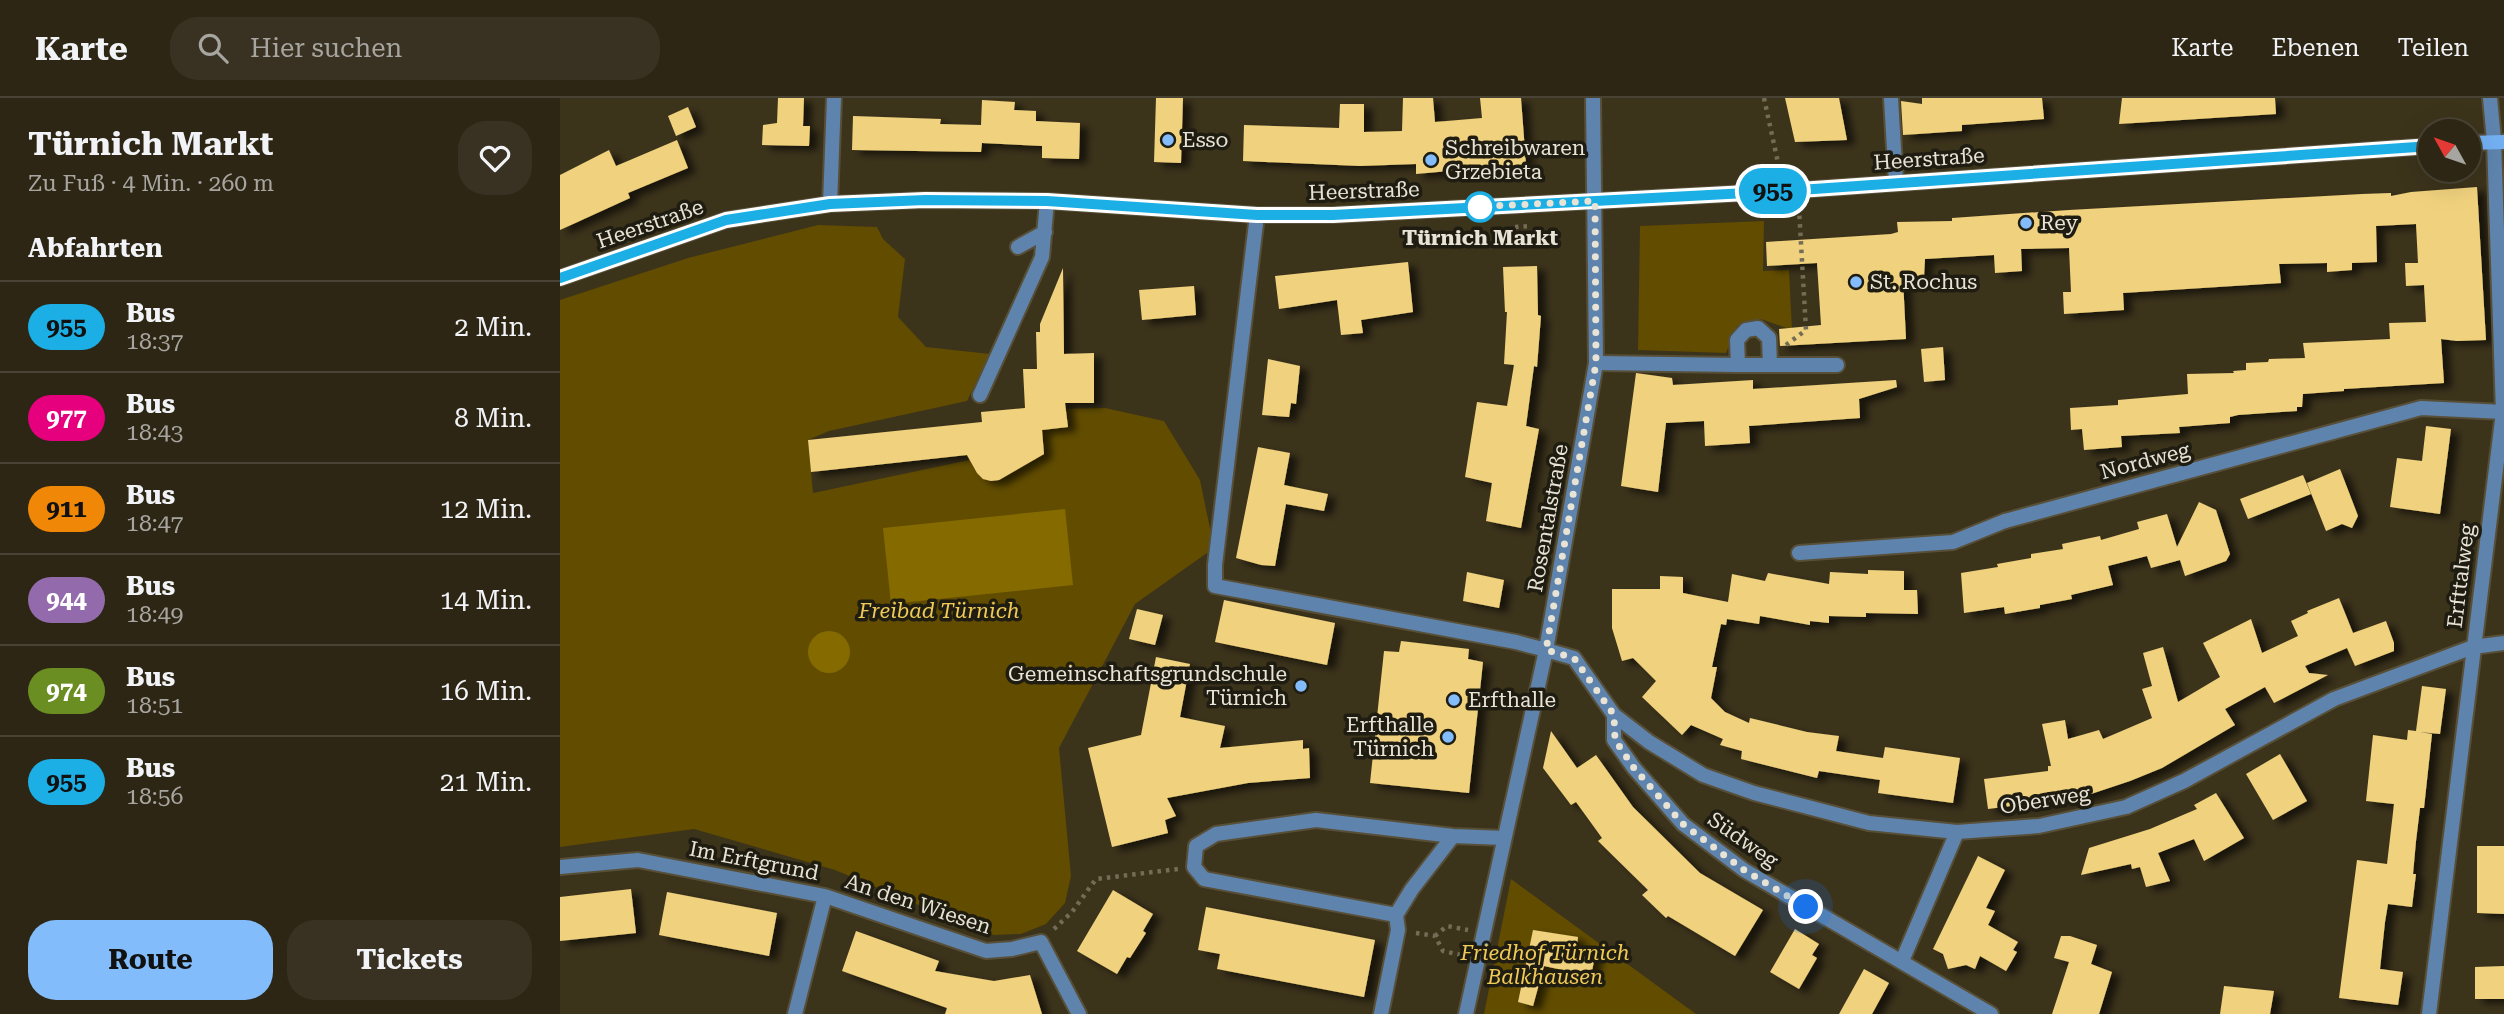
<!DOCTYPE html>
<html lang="de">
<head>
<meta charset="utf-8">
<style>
  :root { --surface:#2d2614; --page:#393222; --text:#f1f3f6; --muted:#a7a5a0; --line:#484334; --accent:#83bcfb }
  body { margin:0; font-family:"Roboto Serif",serif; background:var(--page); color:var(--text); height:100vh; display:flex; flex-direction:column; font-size:26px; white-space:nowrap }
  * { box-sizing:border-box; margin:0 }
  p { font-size:23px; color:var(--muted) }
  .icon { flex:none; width:38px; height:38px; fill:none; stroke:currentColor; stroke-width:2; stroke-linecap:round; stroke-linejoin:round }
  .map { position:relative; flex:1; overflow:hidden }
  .side { display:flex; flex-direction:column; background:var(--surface); width:560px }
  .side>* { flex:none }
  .badge { padding:0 14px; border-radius:23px; font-size:24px; line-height:46px }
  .needle { width:46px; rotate:310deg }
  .buttons { position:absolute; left:1858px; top:21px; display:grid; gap:14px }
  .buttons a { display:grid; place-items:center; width:63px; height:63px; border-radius:50%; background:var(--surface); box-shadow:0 7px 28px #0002,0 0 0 2px var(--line); font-size:35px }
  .you { position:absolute; width:35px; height:35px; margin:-18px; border:5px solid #fff; border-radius:50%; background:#1a73e8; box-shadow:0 0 0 10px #1a73e833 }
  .map>.badge { position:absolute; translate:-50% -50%; box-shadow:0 0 0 4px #fff }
  h2 { padding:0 28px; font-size:26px; line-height:63px }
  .round { display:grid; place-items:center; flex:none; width:74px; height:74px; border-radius:28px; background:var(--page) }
  .head { display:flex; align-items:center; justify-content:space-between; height:119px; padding:0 28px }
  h1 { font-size:33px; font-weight:700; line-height:52px }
  .cta { display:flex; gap:14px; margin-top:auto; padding:14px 28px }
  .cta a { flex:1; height:80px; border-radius:28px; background:var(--accent); color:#111; font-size:28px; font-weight:700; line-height:80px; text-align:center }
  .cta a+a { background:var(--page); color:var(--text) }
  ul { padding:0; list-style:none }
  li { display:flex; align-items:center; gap:21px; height:91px; padding:0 28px; border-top:2px solid var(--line) }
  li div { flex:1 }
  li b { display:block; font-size:26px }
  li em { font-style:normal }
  li .badge { min-width:77px; font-weight:700; text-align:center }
  header { display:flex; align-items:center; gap:42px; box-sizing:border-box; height:98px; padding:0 35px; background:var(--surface); border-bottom:2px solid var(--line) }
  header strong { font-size:33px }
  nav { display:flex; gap:38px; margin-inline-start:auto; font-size:24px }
  .search { width:490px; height:63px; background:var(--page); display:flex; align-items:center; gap:18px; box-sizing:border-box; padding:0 24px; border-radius:28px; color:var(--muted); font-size:26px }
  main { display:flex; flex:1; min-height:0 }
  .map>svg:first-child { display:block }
  .green { fill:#614c00 }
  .water { fill:#856a00 }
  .building { fill:#f0d27e; filter:url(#shadow) }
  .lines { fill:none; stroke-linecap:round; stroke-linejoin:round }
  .lane-casing { stroke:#584f39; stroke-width:18 }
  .street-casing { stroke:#584f39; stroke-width:18 }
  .secondary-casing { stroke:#584f39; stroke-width:18 }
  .path { stroke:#736c56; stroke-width:4.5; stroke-dasharray:3.5 5; stroke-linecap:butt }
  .lane { stroke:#5e84ad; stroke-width:14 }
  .street { stroke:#5e84ad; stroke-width:14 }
  .secondary { stroke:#73b0f2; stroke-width:14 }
  .line-casing { stroke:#fff; stroke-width:16 }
  .line { stroke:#1cafe6; stroke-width:10 }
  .walk { stroke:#e8e3d4; stroke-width:7; stroke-dasharray:0 12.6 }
  .poi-dot { fill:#83bcfb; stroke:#1f1c11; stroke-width:2.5 }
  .stop-dot { fill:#fff; stroke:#1cafe6; stroke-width:3.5 }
  .labels { text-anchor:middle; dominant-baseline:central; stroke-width:7; stroke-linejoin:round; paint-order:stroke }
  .poi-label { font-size:21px; fill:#e8e3d4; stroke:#1f1c11; text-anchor:start }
  .street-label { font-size:21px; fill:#e8e3d4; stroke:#1f1c11 }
  .stop-label { font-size:21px; font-weight:bold; fill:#e8e3d4; stroke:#1f1c11 }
  .park-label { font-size:21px; font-style:italic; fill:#f0ca56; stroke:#1f1c11 }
</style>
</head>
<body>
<header>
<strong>Karte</strong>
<div class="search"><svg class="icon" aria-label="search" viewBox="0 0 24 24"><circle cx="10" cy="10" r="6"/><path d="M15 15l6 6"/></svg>Hier suchen</div>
<nav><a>Karte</a><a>Ebenen</a><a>Teilen</a></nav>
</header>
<main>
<section class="side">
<div class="head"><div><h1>Türnich Markt</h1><p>Zu Fuß · 4 Min. · 260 m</p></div><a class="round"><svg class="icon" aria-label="heart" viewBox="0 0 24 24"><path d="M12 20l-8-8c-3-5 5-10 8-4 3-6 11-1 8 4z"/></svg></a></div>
<h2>Abfahrten</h2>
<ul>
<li><span class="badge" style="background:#1cafe6;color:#111">955</span><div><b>Bus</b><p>18:37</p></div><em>2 Min.</em></li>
<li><span class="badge" style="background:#e6007e;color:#fff">977</span><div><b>Bus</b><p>18:43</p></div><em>8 Min.</em></li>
<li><span class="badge" style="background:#f08706;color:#111">911</span><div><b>Bus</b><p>18:47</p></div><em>12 Min.</em></li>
<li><span class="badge" style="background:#936aab;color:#fff">944</span><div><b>Bus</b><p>18:49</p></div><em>14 Min.</em></li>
<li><span class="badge" style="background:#6b8e23;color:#fff">974</span><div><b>Bus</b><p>18:51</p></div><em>16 Min.</em></li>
<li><span class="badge" style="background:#1cafe6;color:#111">955</span><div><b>Bus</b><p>18:56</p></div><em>21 Min.</em></li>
</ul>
<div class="cta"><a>Route</a><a>Tickets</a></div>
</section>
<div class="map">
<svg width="1944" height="916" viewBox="0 0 1944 916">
  <defs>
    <filter id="shadow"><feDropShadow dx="8" dy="4.5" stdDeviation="3.5" flood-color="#0009"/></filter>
  </defs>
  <rect width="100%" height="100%" fill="#3c331b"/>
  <path class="green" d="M1204,123l-1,50 26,-1 3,60 -31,-11 -24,7 -11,27 -88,-3 2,-124z
    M258,127l59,2 6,12 22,20 -7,58 28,30 64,7 -23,47 -138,30 -21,9 5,53 199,-42 -4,-41 97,-2 59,13 36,59 14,68 -79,56 -76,144 12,128 -6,27 -19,21 -25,10 -27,1 -18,-6 -141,-59 -141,-41 -134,18v-547l128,-42z
    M951,781l185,135h-212z"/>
  <path class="water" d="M505,411l8,76 -182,19 -8,-76z
    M248 554a21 21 0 1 1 42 0a21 21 0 1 1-42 0Z"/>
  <path class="building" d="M218,0h26l-1,28h7l-1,20 -47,-1 1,-20 14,-2z
    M596,0h27l-2,65 -27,-1z
    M843,0h30l2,24 47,-4 -2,-20h41l5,66 -110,10v-10l-56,2 -117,-5 1,-36 95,3 1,-24h24v28l38,-1z
    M1225,0h54l8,42 -52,2z
    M1362,0h120l2,21 -82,6v6l-59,4 -2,-34 21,3z
    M1562,0h153l1,16 -157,10z
    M422,2l33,2 -1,8 22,1v10l44,2 -1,36 -37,-1v-12l-60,-3 -1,9 -129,-2 1,-34 88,3 -1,5 41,1z
    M128,9l8,20 -20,9 -8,-20z
    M117,42l11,28 -60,25 2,5 -70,32v-55l49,-25 7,16z
    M1917,89l9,153 -29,1 -16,-2 3,44 -100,6v2l-41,3 -1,13h-5v4l-59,4 -8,2v6l-51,4 1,6 -59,3 1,11 -38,3 -2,-21 -11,1 -1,-22 48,-3v-5l70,-6 -1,-20 47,-1 -1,-2 13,-1v-7l22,-1 1,-3 36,-1 -2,-15 87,-4 -1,-16 37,-1 -2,-37 -18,1 -1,-23h13l-2,-39 -40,2 1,36 -25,1v7l-25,2v-9l-48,1 2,19 -158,10 1,17 -60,4 -1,-22h8l-2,-44 -48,1 1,22 -27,2 -1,-18 -69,4 -1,18 -21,2 3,60 -126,7 -1,-17 42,-4 -4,-62 -50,3 -1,-24 125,-8 7,-2 -1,-10 55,-1v-3l117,-8 293,-16 29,-1v3l20,-4z
    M848,164l5,50 -52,8 2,13 -22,2 -4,-35 -58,9 -4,-33z
    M977,168l1,49 3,1 -4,51 -3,-1 -8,60 13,3 -18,99 -35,-7 6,-38 -27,-6 12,-75 30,4 7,-41 -10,-1 3,-52h-2l-2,-45z
    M503,170l1,86 30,-1v50h-29l3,24 -26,3 2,24 -45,26 -8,1 -8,-2 -6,-6 -10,-18 -156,17 -3,-32 174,-18 -1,-10 44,-4 -2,-39h14l-1,-37h4v-8z
    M634,188l2,29 -54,5 -3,-30z
    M1383,249l2,33 -21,2 -3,-33z
    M708,261l32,7 -4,38 -5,-1 -2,14 -27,-2z
    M1076,275l36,5 1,7 80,-5v9l143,-9 1,7 -38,12 1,19 -111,8 1,17 -45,3 -1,-25 -38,2 -8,69 -37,-6z
    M1866,328l25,3 -11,85 -50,-7 7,-49 25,3z
    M698,349l32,6 -6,32 44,9 -4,17 -38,-7 -11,62 -14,-1 -25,-7z
    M1780,371l18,47 -6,12 -10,-4 -16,7 -19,-48z
    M1743,377l8,19 -63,25 -8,-20z
    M1639,404l17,8 14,44 -4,7 -41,15 -5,-16 -29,8 -4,-12 -39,10 5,19 -42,10 1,4 -32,6v3l-35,6 -1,-7 -40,6 -3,-40 37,-6 -1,-3 34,-6v-4l32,-5 -1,-5 38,-8 1,4 38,-11 -2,-7 30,-8 10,33z
    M1308,472l36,1v19h13l1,24 -52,-1v4l-37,-1v7l-19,-2v4l-50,-9 -1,8 -32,-5 -1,6 -5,-1 -9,43h5l-6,31 14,14 24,11 1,-5 57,14 32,4 -3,15 47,7 2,-11 75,11 -7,45 -75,-10 2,-13 -61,-9 -2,7 -76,-19 1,-8 -22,-6 3,-6 -32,-14 -9,10 -40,-38 14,-16 -23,-23 -11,3 -10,-33v-39h48v-13l23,1v16l45,9 4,-28 33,7 3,-8 61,11 1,-12 38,2z
    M907,474l37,8 -5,28 -36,-7z
    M1779,500l14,35 33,-12 8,22v8l-39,15 -8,-18 -42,18 4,7 19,2 -54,28 -9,-16 -40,22 10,16 -73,43 -32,13 -48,16 -94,12 -4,-30 64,-8v-5h3l-9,-42 23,-4 3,19 31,-9 4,9 49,-21 -10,-29 10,-3 -9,-33 20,-6 15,55 42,-25 -17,-34 48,-24 11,34 36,-17 -7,-15 17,-8 -1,-2z
    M664,502l111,23 -8,42 -112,-23z
    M577,511l26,6 -8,30 -26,-6z
    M841,543l68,8 -1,10 15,3 -14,131 -99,-10 14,-132 15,1z
    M596,559l34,7 -10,53 45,9 -5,22 83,-8v9l6,-1 1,30 -62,5 -81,15 9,18 -11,4 3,13 -56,14 -24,-99 53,-13z
    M1862,588l24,3 -6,45 -20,-2 12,2 -8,74h-4l-4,33 -3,33h3l-4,33 -24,-3 -3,18 -5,47 23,3 -5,33 -59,-7 18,-138 30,4 7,-60 -28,-3 7,-66 34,5 1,-10 8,1z
    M991,633l26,37 19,-13 37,52 67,66 63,37 -28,46 -67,-40 -2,2 -24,-23 6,-5 -50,-49 4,-3 -26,-36 -5,3 -28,-37z
    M1720,656l27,47 -34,19 -27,-46z
    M1656,695l28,45 -40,23 -10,-22 -36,14 12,28 -24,6 -6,-20 -8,2 -1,-5 -50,11 8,-27 61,-19 47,-20 -3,-4z
    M1917,748h27v68l-27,-1z
    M1418,758l27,14 -19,38 9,3 -7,14 30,17 -5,8 4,2 -11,19 -26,-15 -5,13 -9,-4 -18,4 -5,-15 -10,-5z
    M71,791l5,44 -76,8v-44z
    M553,792l40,24 -10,17 3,2 -16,25 -3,-1 -10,17 -40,-23z
    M107,794l110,21 -8,43 -110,-21z
    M646,809l169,33 -11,57 -147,-28 3,-15 -22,-4z
    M1235,831l24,15 -7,11 5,3 -18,31 -29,-17z
    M973,832l45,7 -1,10 19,4 -5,25 -47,-10 -11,40 -15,-4z
    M296,833l83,30 -4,10 59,10 36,-6 12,39h-97l2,-6 -105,-37z
    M1501,838h9l27,9 -6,19 21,8 -13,42h-47l17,-52 -15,-4z
    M1944,868v33h-29v-32z
    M1304,871l25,14 -17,31h-33z
    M1664,888l50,5 -4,23h-50z"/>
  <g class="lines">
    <g class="lane-casing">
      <path id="lane" d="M1331,0l5,85
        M697,117l-42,350v21l301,56 30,8
        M458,149l27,-15
        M1036,265l142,2 -1,-25 9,-10 12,-2 11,10 1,27
        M1178,267h99
        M420,297l62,-138 5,-56
        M1239,455l154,-11 52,-21
        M893,738l-41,53 -16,26 -192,-36 -10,-12 2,-21 20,-12 100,-14 137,16 51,2
        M1342,863l55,-129
        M821,916l17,-84 -2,-15"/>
    </g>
    <g class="street-casing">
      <path id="street" d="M270,106l4,-106
        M1445,423l416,-113 82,4
        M986,552l28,8 40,57v25l20,28 49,56 61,46 247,144
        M1054,617l35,27 54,33 51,18 115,30 88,9 82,-6 87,-19 58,-26 150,-82 139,-52 31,-4
        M0,769l78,-7 187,36 -30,118
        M265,798l161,55 26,-2 29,-7 38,72
        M906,916l80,-364 50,-287 -3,-265
        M1869,916l74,-602 -9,-271 -4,-43"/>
    </g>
    <g class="secondary-casing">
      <path id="secondary" d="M1909,45l35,-1
        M0,180l166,-58 104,-16 95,-4 122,1 210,14h76l452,-24 646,-45"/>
    </g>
    <path class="path" d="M1204,0l16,74
      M955,129l16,-1
      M1226,247l20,-15 -7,-121
      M494,831l18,-17 24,-33 82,-10
      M856,835l19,3 8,15 18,4
      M875,838l12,-10 21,4"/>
    <use href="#lane" class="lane"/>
    <use href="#street" class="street"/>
    <use href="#secondary" class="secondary"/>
  </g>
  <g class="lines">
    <g class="line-casing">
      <path id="line" d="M0,180l166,-58 104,-16 95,-4 122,1 210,14h76l452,-24 646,-45"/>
    </g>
    <use href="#line" class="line"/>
    <path class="walk" d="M920,109h-9l124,-6 1,162 -50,287 28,8 40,57 1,25 19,28 49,56 61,46 62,37"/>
  </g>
  <g class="poi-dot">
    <circle cx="608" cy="42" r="7"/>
    <circle cx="871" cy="62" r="7"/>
    <circle cx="1466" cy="125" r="7"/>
    <circle cx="1296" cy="184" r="7"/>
    <circle cx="741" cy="588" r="7"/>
    <circle cx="894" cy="602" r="7"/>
    <circle cx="888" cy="639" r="7"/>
  </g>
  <circle class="stop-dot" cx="920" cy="109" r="14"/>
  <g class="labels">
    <g class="poi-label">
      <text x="622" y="42">Esso</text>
      <text x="885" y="50">Schreibwaren<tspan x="885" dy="24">Grzebieta</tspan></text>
      <text x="1480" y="125">Rey</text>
      <text x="1310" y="184">St. Rochus</text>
      <text x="727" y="576" text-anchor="end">Gemeinschaftsgrundschule<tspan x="727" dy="24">Türnich</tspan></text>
      <text x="908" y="602">Erfthalle</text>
      <text x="874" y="627" text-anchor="end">Erfthalle<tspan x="874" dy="24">Türnich</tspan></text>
    </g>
    <g class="street-label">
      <text transform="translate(1369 61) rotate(-4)">Heerstraße</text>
      <text transform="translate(804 93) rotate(-2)">Heerstraße</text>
      <text transform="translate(90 126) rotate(-19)">Heerstraße</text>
      <text transform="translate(1585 363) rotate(-15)">Nordweg</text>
      <text transform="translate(988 420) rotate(-80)">Rosentalstraße</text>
      <text transform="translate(1901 478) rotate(-83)">Erfttalweg</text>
      <text transform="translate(1485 702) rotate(-9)">Oberweg</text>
      <text transform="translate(1183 742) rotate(35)">Südweg</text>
      <text transform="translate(194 763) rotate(11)">Im Erftgrund</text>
      <text transform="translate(358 806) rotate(18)">An den Wiesen</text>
    </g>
    <g class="stop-label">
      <text x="920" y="140">Türnich Markt</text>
    </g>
    <g class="park-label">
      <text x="379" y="513">Freibad Türnich</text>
      <text x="985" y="855">Friedhof Türnich<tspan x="985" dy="24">Balkhausen</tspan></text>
    </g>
  </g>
</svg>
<div class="buttons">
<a><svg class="needle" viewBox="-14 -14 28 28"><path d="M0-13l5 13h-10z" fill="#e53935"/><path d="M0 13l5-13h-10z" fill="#a7a5a0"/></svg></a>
</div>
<div class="you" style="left:1246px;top:809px"></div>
<b class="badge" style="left:1213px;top:93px;background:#1cafe6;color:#111">955</b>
</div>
</main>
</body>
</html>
